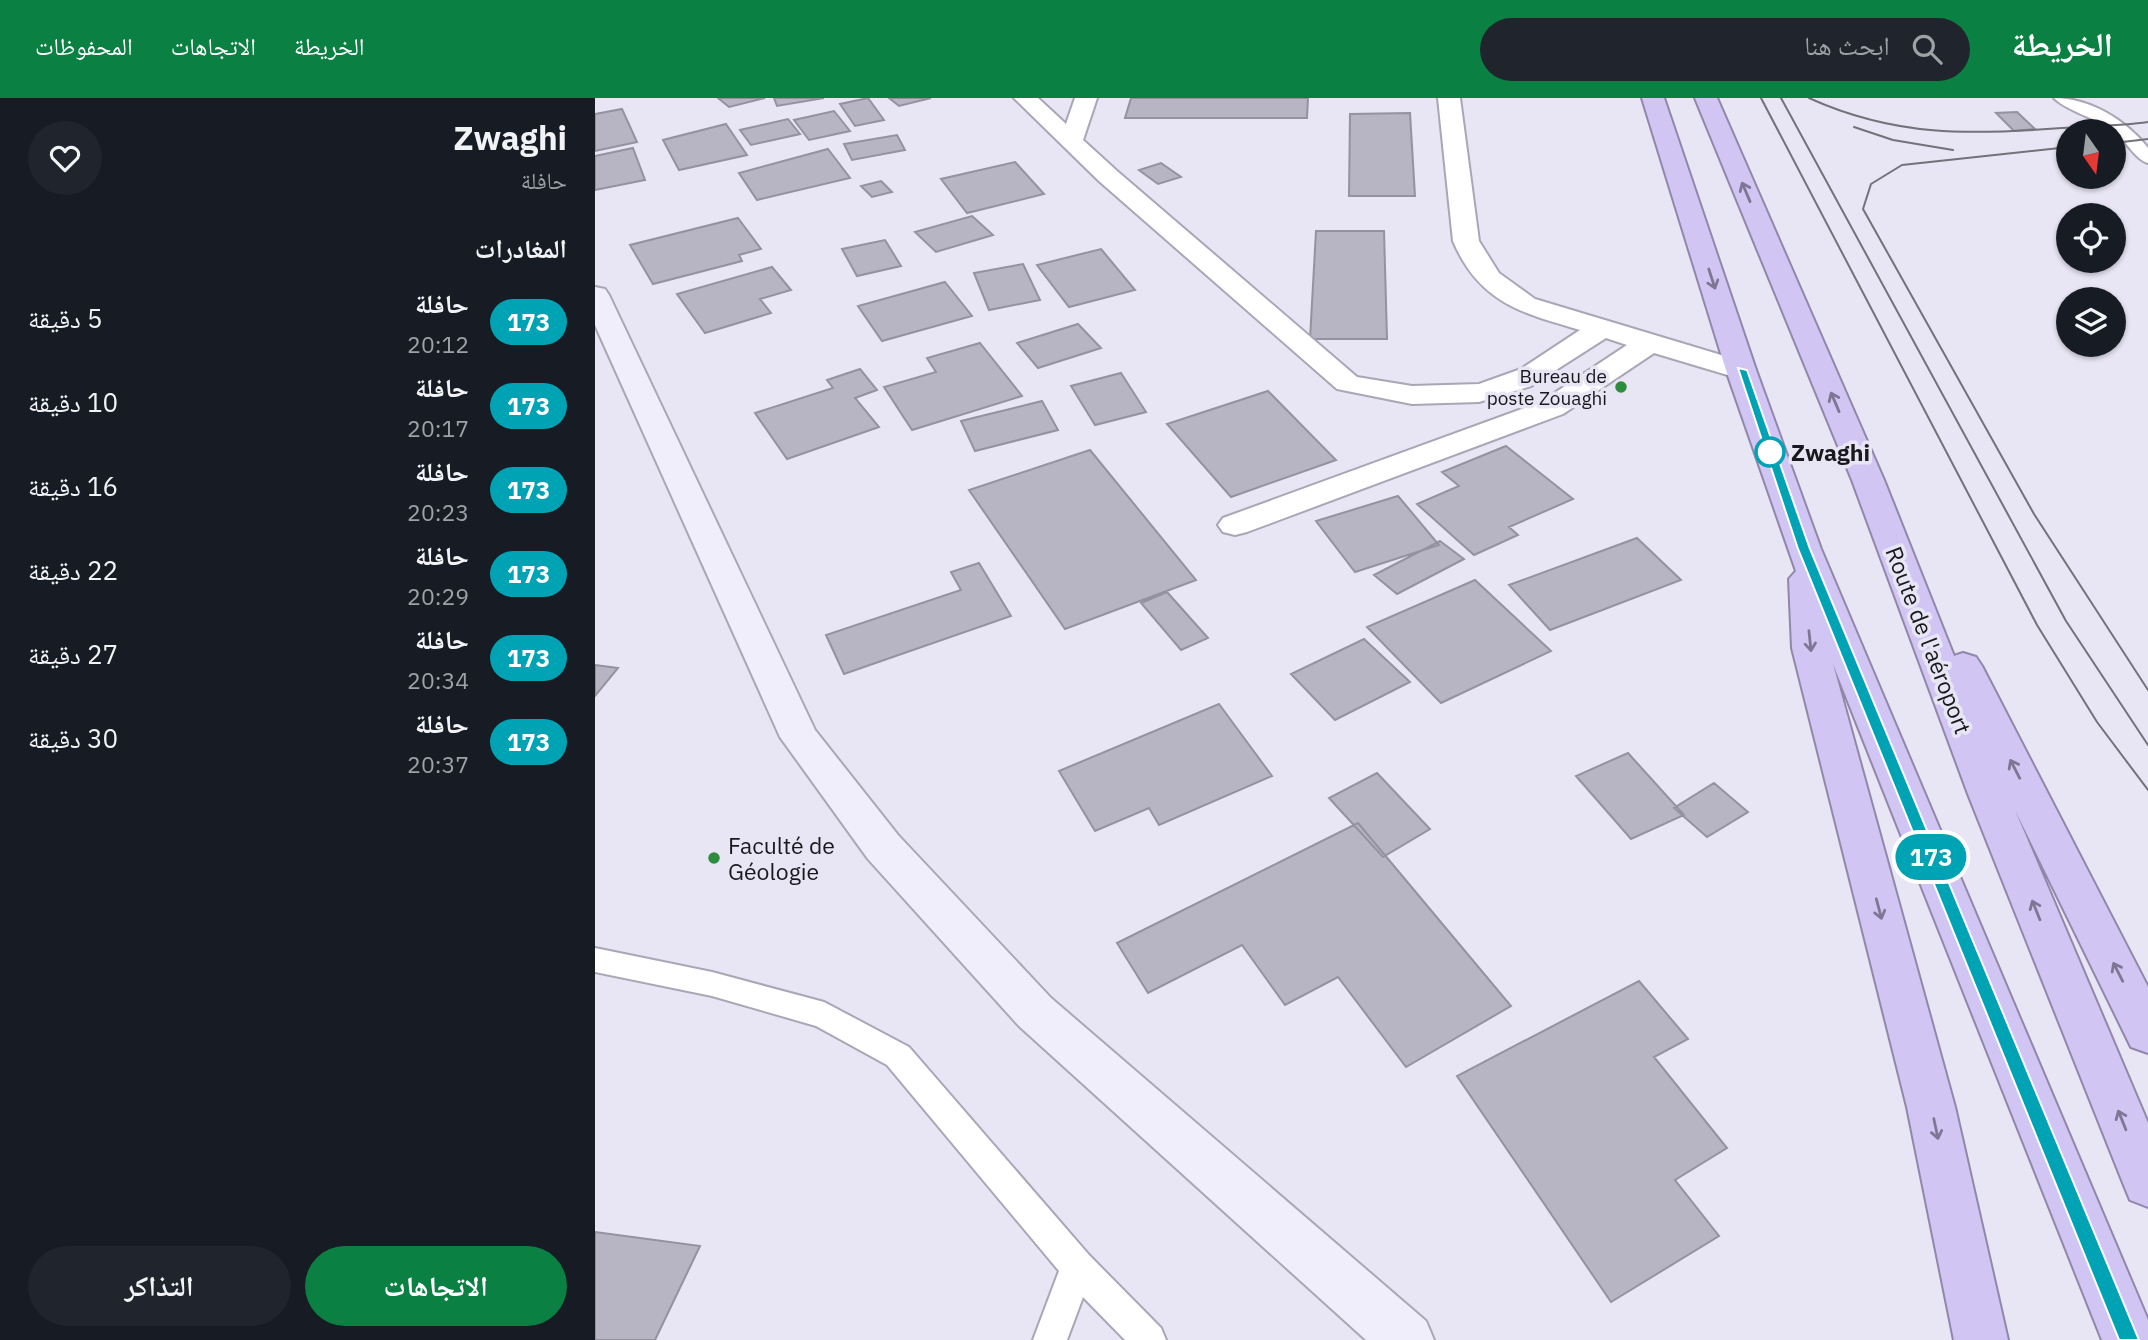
<!DOCTYPE html>
<html lang="ar">
<head>
<meta charset="utf-8">
<style>
  :root { --surface:#171b24; --page:#20242c; --text:#f1f3f6; --muted:#9ea1a6; --accent:#0b8043 }
  body { margin:0; font-family:"IBM Plex Sans","Noto Naskh Arabic",sans-serif; background:var(--page); color:var(--text); direction:rtl; height:100vh; display:flex; flex-direction:column; font-size:26px; white-space:nowrap }
  * { box-sizing:border-box; margin:0 }
  p { font-size:23px; color:var(--muted) }
  .icon { flex:none; width:38px; height:38px; fill:none; stroke:currentColor; stroke-width:2; stroke-linecap:round; stroke-linejoin:round }
  .map { position:relative; flex:1; overflow:hidden; direction:ltr }
  .sheet { display:flex; flex-direction:column; background:var(--surface); width:595px }
  .sheet>* { flex:none }
  .badge { padding:0 14px; border-radius:23px; font-size:24px; line-height:46px }
  .needle { width:46px; rotate:166deg }
  .tools { position:absolute; left:1461px; top:21px; display:grid; gap:14px }
  .tools a { display:grid; place-items:center; width:70px; height:70px; border-radius:50%; background:var(--surface); box-shadow:0 2px 5px #0004; font-size:35px }
  .map>.badge { position:absolute; translate:-50% -50%; box-shadow:0 0 0 4px #fff }
  h2 { padding:0 28px; font-size:26px; line-height:63px }
  .round { display:grid; place-items:center; flex:none; width:74px; height:74px; border-radius:37px; background:var(--page) }
  .headline { display:flex; align-items:center; justify-content:space-between; height:119px; padding:0 28px }
  h1 { font-size:33px; font-weight:800; line-height:52px }
  .cta { display:flex; gap:14px; margin-top:auto; padding:14px 28px }
  .cta a { flex:1; height:80px; border-radius:42px; background:var(--accent); color:#fff; font-size:28px; font-weight:800; line-height:80px; text-align:center }
  .cta a+a { background:var(--page); color:var(--text) }
  ul { padding:0; list-style:none }
  li { display:flex; align-items:center; gap:21px; height:84px; padding:0 28px }
  li div { flex:1 }
  li b { display:block; font-size:26px }
  li em { font-style:normal }
  li .badge { min-width:77px; font-weight:700; text-align:center }
  header { display:flex; align-items:center; gap:42px; box-sizing:border-box; height:98px; padding:0 35px; background:var(--accent); color:#fff }
  header strong { font-size:33px }
  nav { display:flex; gap:38px; margin-inline-start:auto; font-size:24px }
  .search { width:490px; height:63px; background:var(--page); display:flex; align-items:center; gap:18px; box-sizing:border-box; padding:0 24px; border-radius:38px; color:var(--muted); font-size:26px }
  main { display:flex; flex:1; min-height:0 }
  .map>svg:first-child { display:block }
  .building { fill:#b7b4c3; stroke:#9592a0; stroke-width:2 }
  .lines { fill:none; stroke-linecap:round; stroke-linejoin:round }
  .lane-casing { stroke:#aaa6b5; stroke-width:4 }
  .street-casing { stroke:#aaa6b5; stroke-width:4 }
  .secondary-casing { stroke:#aaa6b5; stroke-width:4 }
  .highway-casing { stroke:#9188a9; stroke-width:4 }
  .lane { fill:#fff; fill-rule:evenodd }
  .street { fill:#fff; fill-rule:evenodd }
  .secondary { fill:#f1eefc; fill-rule:evenodd }
  .highway { fill:#d1c5f4; fill-rule:evenodd }
  .tram { stroke:#73717a; stroke-width:2 }
  .oneway { stroke:#7e7793 }
  .line { fill:#00a3b4; stroke:#fff; stroke-width:2 }
  .poi-dot { fill:#2d8c3e; stroke:#e8e5f4; stroke-width:2.5 }
  .stop-dot { fill:#fff; stroke:#00a3b4; stroke-width:3.5 }
  .labels { text-anchor:middle; dominant-baseline:central; stroke-width:7; stroke-linejoin:round; paint-order:stroke }
  .far-poi-label { font-size:19px; fill:#19181d; stroke:#e8e5f4; text-anchor:end }
  .stop-label { font-size:23px; font-weight:bold; fill:#19181d; stroke:#e8e5f4; text-anchor:start }
  .street-label { font-size:23px; fill:#19181d; stroke:#e8e5f4 }
  .poi-label { font-size:23px; fill:#19181d; stroke:#e8e5f4; text-anchor:start }
</style>
</head>
<body>
<header>
<strong>الخريطة</strong>
<div class="search"><svg class="icon" aria-label="search" viewBox="0 0 24 24"><circle cx="10" cy="10" r="6"/><path d="M15 15l6 6"/></svg>ابحث هنا</div>
<nav><a>الخريطة</a><a>الاتجاهات</a><a>المحفوظات</a></nav>
</header>
<main>
<div class="map">
<svg width="1553" height="1242" viewBox="0 0 1553 1242">
  <rect width="100%" height="100%" fill="#e8e5f4"/>
  <path class="building" d="M123,0h47l-36,9z
    M179,0h50l-47,8z
    M273,0l16,22 -29,6 -15,-22z
    M294,0h42l-32,8z
    M536,0h177l-1,20h-182z
    M27,11l15,33 -42,9v-37z
    M239,13l16,20 -41,9 -15,-20z
    M1422,14l18,17 -21,2 -18,-18z
    M815,15l5,83h-66l1,-82z
    M193,21l12,15 -49,11 -11,-15z
    M131,26l21,31 -68,15 -16,-30z
    M302,37l8,15 -53,10 -8,-16z
    M38,50l12,32 -50,10v-34z
    M233,51l22,29 -93,22 -18,-27z
    M420,64l29,32 -77,19 -26,-34z
    M566,65l20,14 -23,7 -19,-14z
    M286,83l11,11 -20,5 -11,-11z
    M377,118l21,19 -57,17 -21,-20z
    M143,120l23,31 -22,6 3,6 -89,23 -23,-39z
    M721,133h68l3,108h-77z
    M290,142l16,26 -44,10 -15,-27z
    M506,151l34,41 -66,17 -32,-42z
    M428,166l17,36 -51,10 -15,-37z
    M177,169l19,23 -31,9 11,14 -66,20 -28,-39z
    M350,184l27,34 -90,25 -24,-35z
    M483,226l23,24 -63,20 -21,-25z
    M385,245l42,53 -110,34 -28,-43 52,-15 -9,-14z
    M265,271l17,21 -22,8 24,29 -92,32 -32,-46 78,-25 -6,-8z
    M526,275l25,39 -51,13 -24,-39z
    M673,293l68,69 -105,37 -64,-73z
    M447,303l16,29 -83,21 -14,-30z
    M911,348l67,53 -64,28 9,8 -44,20 -57,-51 42,-18 -17,-14z
    M495,352l106,130 -131,49 -96,-139z
    M803,398l41,49 -84,27 -39,-51z
    M1042,440l44,42 -131,50 -41,-45z
    M845,443l24,18 -67,35 -23,-19z
    M384,465l32,53 -167,58 -18,-39 135,-45 -10,-18z
    M880,482l76,71 -110,52 -74,-76z
    M572,494l41,46 -27,12 -40,-47z
    M769,541l46,43 -75,38 -44,-46z
    M0,567l23,3 -23,28z
    M624,606l53,72 -113,49 -10,-17 -54,23 -36,-60z
    M1033,655l56,62 -53,24 -55,-63z
    M782,675l53,56 -47,28 -54,-59z
    M1119,685l34,29 -41,25 -33,-29z
    M763,725l153,183 -105,61 -68,-90 -53,28 -43,-60 -94,48 -31,-50z
    M1044,883l49,58 -34,18 73,91 -52,32 44,56 -108,66 -154,-226z
    M0,1134l105,14 -45,94h-60z"/>
  <g class="lines">
    <g class="lane-casing">
      <path id="lane" d="M1459,0c36,0 72,22 94,50v15c-12,-3 -22,-22 -32,-30 -18,-15 -48,-21 -62,-35z
        M0,850l117,24 112,30 85,45 180,208 72,73 5,12h-41l-42,-43 -16,43h-34l26,-69 -172,-206 -71,-39 -104,-30 -117,-24z"/>
    </g>
    <g class="street-casing">
      <path id="street" d="M419,0h24l28,26 9,-26h22l-14,42 34,31 240,206 55,9 67,-2 42,-15 59,-39c-59,-17 -101,-28 -127,-89l-15,-143h22l19,143 20,32 36,26 216,65 5,6 -5,6 -10,3 -87,-26 -91,61 -316,118 -12,3 -12,-3 -5,-7 5,-7 318,-116 86,-57 -21,-7 -75,48 -52,16 -67,2 -75,-15 -238,-208z"/>
    </g>
    <g class="secondary-casing">
      <path id="secondary" d="M0,189l10,2 4,6 206,435 83,105 153,163 375,323 8,19h-68l-347,-314 -151,-167 -88,-122 -185,-412z"/>
    </g>
    <g class="highway-casing">
      <path id="highway" d="M1047,0h22l92,272 65,179 327,771v20h-46l-269,-676 122,443 53,233h-54l-47,-233 -115,-459 -3,-69 7,-8 -70,-201z
        M1100,0h22l167,382 70,176 9,-3 13,4 6,9 166,321v66l-17,-6 -116,-237 133,313v84l-18,-7 -7,-17 -155,-389 -116,-314z"/>
    </g>
    <use href="#lane" class="lane"/>
    <use href="#street" class="street"/>
    <use href="#secondary" class="secondary"/>
    <use href="#highway" class="highway"/>
    <path class="tram" d="M1166,0l276,527 60,97 51,68
      M1186,0l285,523 82,124
      M1214,0c86,39 161,37 253,30 29,-2 57,-2 86,-6
      M1259,29l39,13 60,10
      M1519,45l34,-4
      M1474,49l-167,18 -31,19 -8,25 171,305 114,176"/>
  </g>
  <defs><path id="oneway-shaft" d="M-6 0H5M1.5-3L5.5 0L1.5 3" fill="none" stroke-width="1.6" stroke-linecap="round" stroke-linejoin="round" transform="scale(1.75)"/></defs>
  <g class="oneway">
    <use href="#oneway-shaft" transform="translate(1151 94) rotate(-113)"/>
    <use href="#oneway-shaft" transform="translate(1117 181) rotate(72)"/>
    <use href="#oneway-shaft" transform="translate(1240 304) rotate(-113)"/>
    <use href="#oneway-shaft" transform="translate(1215 543) rotate(84)"/>
    <use href="#oneway-shaft" transform="translate(1420 671) rotate(-117)"/>
    <use href="#oneway-shaft" transform="translate(1284 811) rotate(75)"/>
    <use href="#oneway-shaft" transform="translate(1441 812) rotate(-112)"/>
    <use href="#oneway-shaft" transform="translate(1523 874) rotate(-117)"/>
    <use href="#oneway-shaft" transform="translate(1527 1022) rotate(-112)"/>
    <use href="#oneway-shaft" transform="translate(1341 1031) rotate(78)"/>
  </g>
  <path class="line" d="M1143,270l9,2 63,179 329,791h-20l-321,-791z"/>
  <g class="poi-dot">
    <circle cx="1026" cy="289" r="7"/>
    <circle cx="119" cy="760" r="7"/>
  </g>
  <circle class="stop-dot" cx="1175" cy="354" r="14"/>
  <g class="labels">
    <g class="far-poi-label">
      <text x="1012" y="278">Bureau de<tspan x="1012" dy="22">poste Zouaghi</tspan></text>
    </g>
    <g class="stop-label">
      <text x="1196" y="354">Zwaghi</text>
    </g>
    <g class="street-label">
      <text transform="translate(1334 542) rotate(69)">Route de l'aéroport</text>
    </g>
    <g class="poi-label">
      <text x="133" y="747">Faculté de<tspan x="133" dy="26">Géologie</tspan></text>
    </g>
  </g>
</svg>
<div class="tools">
<a><svg class="needle" viewBox="-14 -14 28 28"><path d="M0-13l5 13h-10z" fill="#e53935"/><path d="M0 13l5-13h-10z" fill="#9ea1a6"/></svg></a>
<a><svg class="icon" aria-label="locate" viewBox="0 0 24 24"><circle cx="12" cy="12" r="6"/><path d="M12 2v4M12 18v4M2 12h4M18 12h4"/></svg></a>
<a><svg class="icon" aria-label="layers" viewBox="0 0 24 24"><path d="M12 4l9 5-9 5-9-5zM3 14l9 5 9-5"/></svg></a>
</div>
<b class="badge" style="left:1336px;top:759px;background:#00a3b4;color:#fff">173</b>
</div>
<section class="sheet">
<div class="headline"><div><h1>Zwaghi</h1><p>حافلة</p></div><a class="round"><svg class="icon" aria-label="heart" viewBox="0 0 24 24"><path d="M12 20l-8-8c-3-5 5-10 8-4 3-6 11-1 8 4z"/></svg></a></div>
<h2>المغادرات</h2>
<ul>
<li><span class="badge" style="background:#00a3b4;color:#fff">173</span><div><b>حافلة</b><p>20:12</p></div><em>5 دقيقة</em></li>
<li><span class="badge" style="background:#00a3b4;color:#fff">173</span><div><b>حافلة</b><p>20:17</p></div><em>10 دقيقة</em></li>
<li><span class="badge" style="background:#00a3b4;color:#fff">173</span><div><b>حافلة</b><p>20:23</p></div><em>16 دقيقة</em></li>
<li><span class="badge" style="background:#00a3b4;color:#fff">173</span><div><b>حافلة</b><p>20:29</p></div><em>22 دقيقة</em></li>
<li><span class="badge" style="background:#00a3b4;color:#fff">173</span><div><b>حافلة</b><p>20:34</p></div><em>27 دقيقة</em></li>
<li><span class="badge" style="background:#00a3b4;color:#fff">173</span><div><b>حافلة</b><p>20:37</p></div><em>30 دقيقة</em></li>
</ul>
<div class="cta"><a>الاتجاهات</a><a>التذاكر</a></div>
</section>
</main>
</body>
</html>
